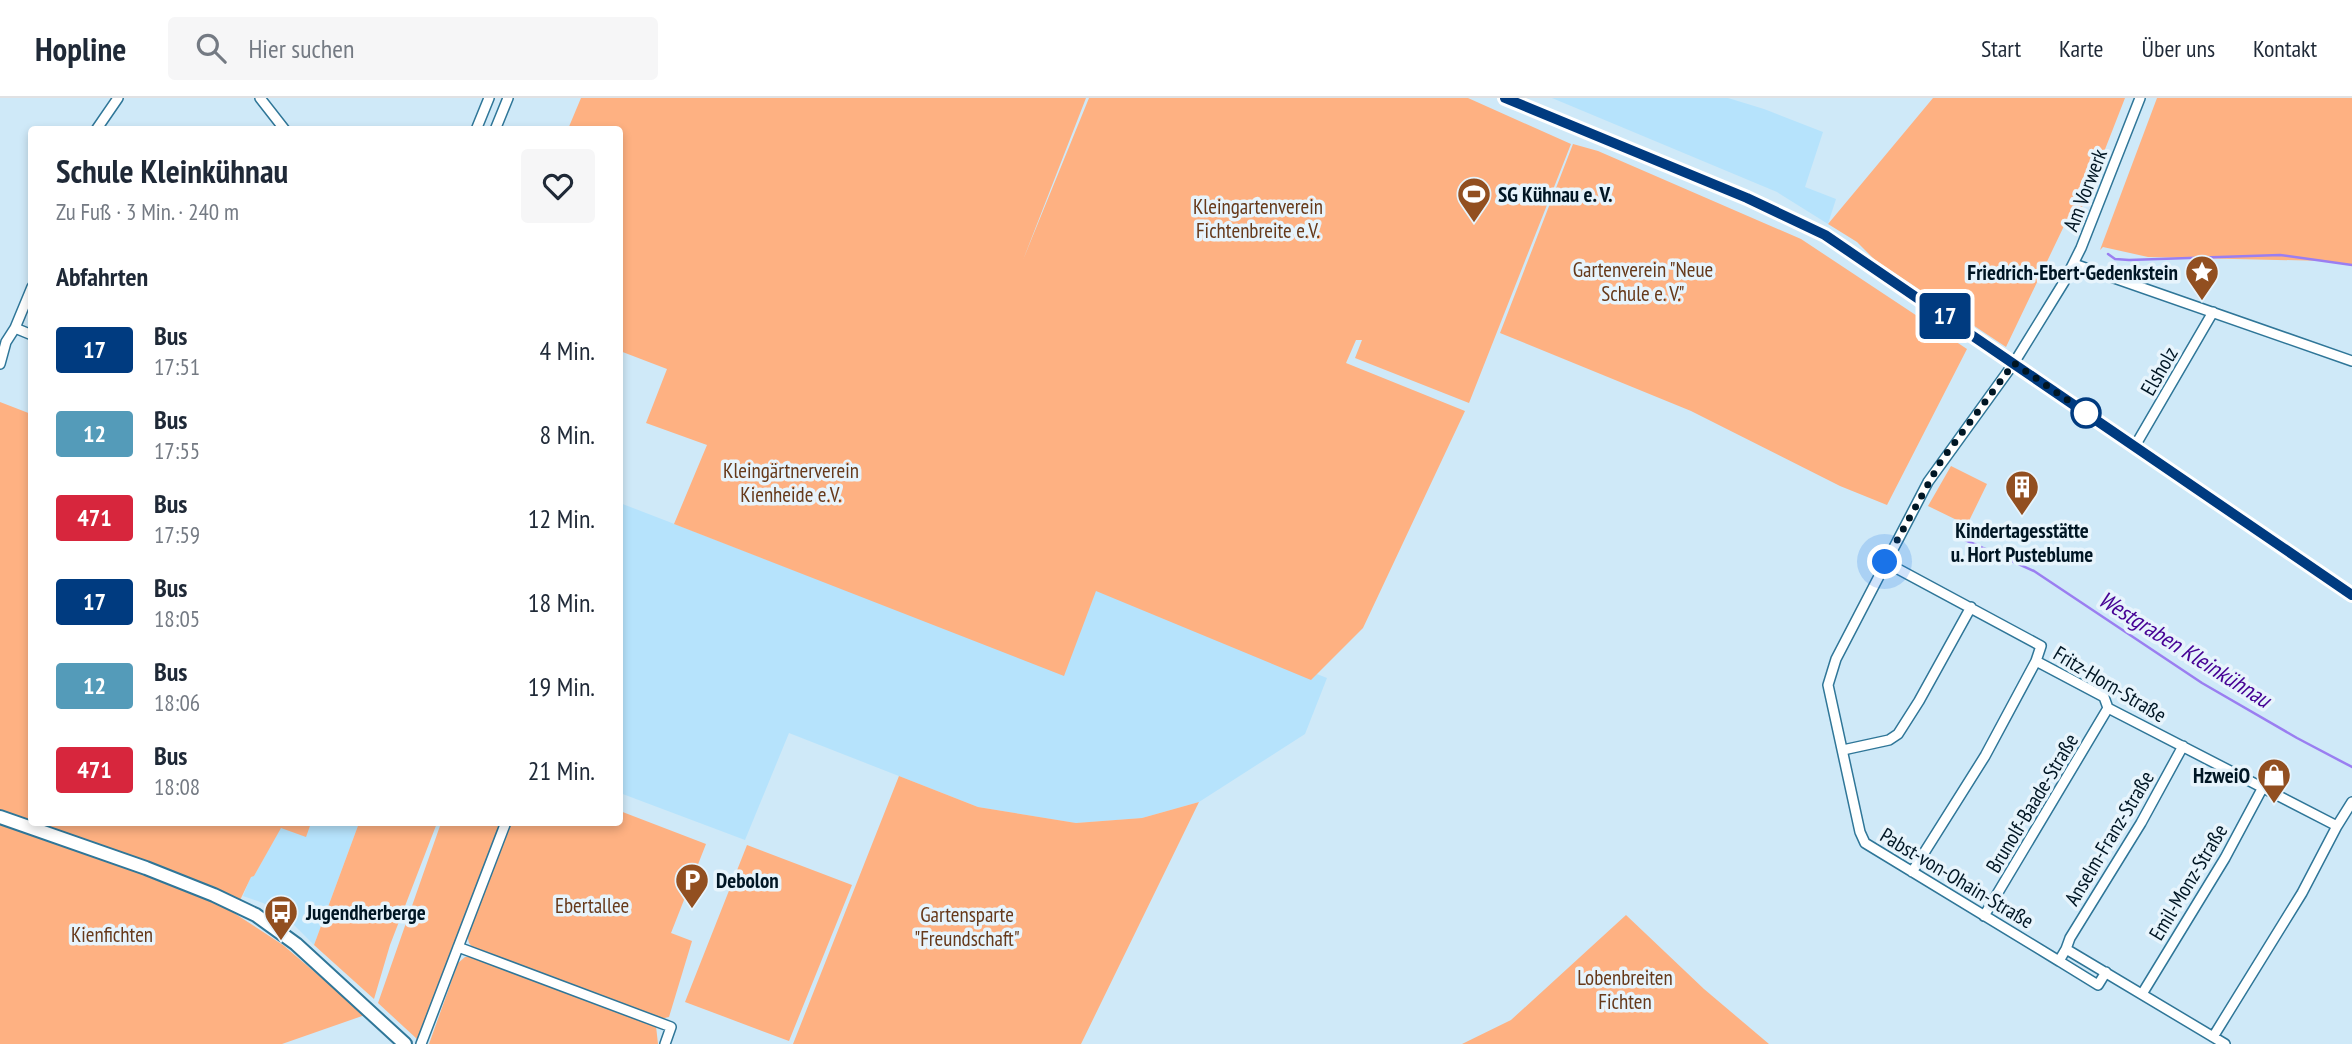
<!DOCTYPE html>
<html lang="de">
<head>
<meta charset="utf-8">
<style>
  :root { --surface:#fff; --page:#f6f6f7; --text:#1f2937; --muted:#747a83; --line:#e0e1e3 }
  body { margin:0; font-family:"PT Sans Narrow",sans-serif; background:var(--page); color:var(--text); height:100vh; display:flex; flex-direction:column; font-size:26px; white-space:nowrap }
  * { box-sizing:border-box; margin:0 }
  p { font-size:23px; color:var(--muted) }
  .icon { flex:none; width:38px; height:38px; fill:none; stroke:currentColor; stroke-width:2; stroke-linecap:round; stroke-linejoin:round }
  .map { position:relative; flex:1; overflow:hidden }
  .side { position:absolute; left:28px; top:28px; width:595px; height:700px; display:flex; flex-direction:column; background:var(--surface); border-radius:7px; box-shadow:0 4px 10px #0003 }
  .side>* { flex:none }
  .badge { padding:0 14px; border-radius:5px; font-size:24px; line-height:46px }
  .you { position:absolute; width:35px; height:35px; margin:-18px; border:5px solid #fff; border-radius:50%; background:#1a73e8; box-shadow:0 0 0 10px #1a73e833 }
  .map>.badge { position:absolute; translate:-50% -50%; box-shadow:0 0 0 4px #fff }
  h2 { padding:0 28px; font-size:26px; line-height:63px }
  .round { display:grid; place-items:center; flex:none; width:74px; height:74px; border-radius:7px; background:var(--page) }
  .head { display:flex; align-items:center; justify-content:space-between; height:119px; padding:0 28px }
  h1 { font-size:33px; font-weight:700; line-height:52px }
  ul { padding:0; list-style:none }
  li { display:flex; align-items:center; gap:21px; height:84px; padding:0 28px }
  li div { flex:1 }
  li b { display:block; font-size:26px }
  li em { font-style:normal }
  li .badge { min-width:77px; font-weight:700; text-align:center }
  header { display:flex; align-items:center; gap:42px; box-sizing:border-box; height:98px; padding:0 35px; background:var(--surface); border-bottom:2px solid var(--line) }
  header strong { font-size:33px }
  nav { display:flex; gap:38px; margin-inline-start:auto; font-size:24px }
  .search { width:490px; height:63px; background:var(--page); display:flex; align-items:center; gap:18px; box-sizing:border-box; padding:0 24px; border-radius:7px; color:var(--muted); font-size:26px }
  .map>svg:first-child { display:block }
  .built { fill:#b6e3fc }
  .green { fill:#feb182 }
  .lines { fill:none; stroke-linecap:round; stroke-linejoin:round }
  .stream { stroke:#9a7ef1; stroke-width:2.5 }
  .street-casing { stroke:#2f7698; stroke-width:12 }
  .secondary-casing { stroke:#2f7698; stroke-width:16 }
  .street { stroke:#fff; stroke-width:9 }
  .secondary { stroke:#fff; stroke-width:12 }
  .line-casing { stroke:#fff; stroke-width:16 }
  .line { stroke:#003b80; stroke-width:10 }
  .walk { stroke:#001624; stroke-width:7; stroke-dasharray:0 12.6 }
  .stop-dot { fill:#fff; stroke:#003b80; stroke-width:3.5 }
  .labels { text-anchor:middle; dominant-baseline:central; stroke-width:7; stroke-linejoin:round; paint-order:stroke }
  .street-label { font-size:21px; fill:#001624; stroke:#e7f4fc }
  .poi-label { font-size:21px; font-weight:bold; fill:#001624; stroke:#e7f4fc; text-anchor:start }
  .park-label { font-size:21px; fill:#66391a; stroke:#e7f4fc }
  .water-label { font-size:23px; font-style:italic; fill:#450194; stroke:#e7f4fc }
</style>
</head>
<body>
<header>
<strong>Hopline</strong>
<div class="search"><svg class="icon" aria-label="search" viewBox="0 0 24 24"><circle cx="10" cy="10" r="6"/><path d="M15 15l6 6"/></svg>Hier suchen</div>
<nav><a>Start</a><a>Karte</a><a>Über uns</a><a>Kontakt</a></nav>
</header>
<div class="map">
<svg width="2352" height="946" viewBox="0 0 2352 946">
  <rect width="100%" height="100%" fill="#cfe9f8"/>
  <path class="built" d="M1552,0h176l36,11 59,23 -18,55 31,12 -8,25 -51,-32z
    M620,405l431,166 33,-87 243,96 -22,56 -106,68 -57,16 -66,5 -98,-16 -189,-74 -44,107 -125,-47z
    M311,725h48l-45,122 -27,-27 -24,-15 -20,-7 8,-20h3l27,-49 24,9z"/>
  <path class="green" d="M581,0h505l-63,162 66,-162h379l103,46 -102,259 -114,-45 7,-18h-6l-10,23 119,48 -102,217 -52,52 -215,-89 -32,85 -390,-152 33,-79 -61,-22 21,-54 -47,-18v-221l-52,-1z
    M1933,0h192l-37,95 5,2 -29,31 -58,121 -131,-87 -18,-18 -29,-18z
    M2157,0h195v167l-26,-4 -178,-4 -45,-10 -3,3z
    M1573,46l25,7 203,88 166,110 -80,156 -47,-19 -149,-75 -191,-78z
    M0,304l31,12 1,408 279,1 -5,14 -25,-9 -27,48 -3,1 -17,36 49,32 82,70 -83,29h-282z
    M1951,368l36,18 -20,41 -39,-19z
    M899,678l79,31 98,16 66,-5 57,-16 -118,242h-288z
    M620,713l86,33 -35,89 21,8 -23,76 -9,2 -186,-70 -5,-6 -2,-8 44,-112 109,-1z
    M359,725h78l-47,122 -16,54 -60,-54z
    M441,725h59l-79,212 -4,4 -39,-36z
    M747,747l105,40 -63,156 -104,-39z
    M1626,817l78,74 65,55h-307l49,-24z
    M465,859h8l183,69 2,18h-229l29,-81z"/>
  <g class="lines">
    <path class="stream" d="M2108,156l7,5 14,1 151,-5 72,10
      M1963,441l71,32 168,112 95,55 55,29"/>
    <g class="street-casing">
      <path id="street" d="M260,0l25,32
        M1505,0l242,100 77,37 528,360
        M2140,0l-59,150 -17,34 -50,81 -86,119 -92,177 -8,26 32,147 5,11 194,118 7,-12 159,95
        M96,32l22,-32
        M476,32l13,-32
        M495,32l13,-32
        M2074,166l278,97
        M15,230l17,7
        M0,266l6,-22 9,-14 17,-41
        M2135,348l78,-134
        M1885,464l156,84 -5,15 68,36 4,11 229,118 -35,67 -89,144
        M1843,652l46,-10 9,-6 21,-33 52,-94
        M2337,728l15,-24
        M1912,774l73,-116 51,-95
        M1984,818l124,-208
        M458,849l213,80 -6,17
        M2066,851l4,-11 71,-115 42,-77
        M2059,863l39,24 8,-13
        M2142,896l83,-136 38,-71
        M421,946l85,-222"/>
    </g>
    <g class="secondary-casing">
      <path id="secondary" d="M0,719l146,51 68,27 42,20 40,29 109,100"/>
    </g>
    <use href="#street" class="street"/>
    <use href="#secondary" class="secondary"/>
  </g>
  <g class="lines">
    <g class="line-casing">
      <path id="line" d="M1505,0l242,100 78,37 527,360"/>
    </g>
    <use href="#line" class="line"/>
    <path class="walk" d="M1885,464l56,-101 73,-98 75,52 -3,-2"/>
  </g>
  <defs>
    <g id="stadium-pin" transform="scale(1.75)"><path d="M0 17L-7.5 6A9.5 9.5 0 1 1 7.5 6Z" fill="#924f20" stroke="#e7f4fc"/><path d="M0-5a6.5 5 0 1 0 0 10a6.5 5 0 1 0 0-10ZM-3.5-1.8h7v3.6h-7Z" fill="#fff"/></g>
    <g id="sight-pin" transform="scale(1.75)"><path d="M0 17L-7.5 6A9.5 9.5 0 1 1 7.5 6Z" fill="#924f20" stroke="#e7f4fc"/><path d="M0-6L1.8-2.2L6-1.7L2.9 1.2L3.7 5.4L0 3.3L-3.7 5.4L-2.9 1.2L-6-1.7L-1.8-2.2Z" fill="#fff"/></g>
    <g id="building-pin" transform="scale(1.75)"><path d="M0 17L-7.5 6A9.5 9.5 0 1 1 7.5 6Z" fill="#924f20" stroke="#e7f4fc"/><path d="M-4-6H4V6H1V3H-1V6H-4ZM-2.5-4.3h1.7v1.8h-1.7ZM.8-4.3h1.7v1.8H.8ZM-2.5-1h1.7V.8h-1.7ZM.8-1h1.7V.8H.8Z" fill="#fff"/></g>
    <g id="shop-pin" transform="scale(1.75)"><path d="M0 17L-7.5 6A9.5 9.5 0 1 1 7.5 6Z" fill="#924f20" stroke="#e7f4fc"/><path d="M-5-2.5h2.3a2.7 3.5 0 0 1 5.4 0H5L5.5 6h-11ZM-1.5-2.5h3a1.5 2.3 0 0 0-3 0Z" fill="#fff"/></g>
    <g id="parking-pin" transform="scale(1.75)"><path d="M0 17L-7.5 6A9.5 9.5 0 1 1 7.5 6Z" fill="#924f20" stroke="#e7f4fc"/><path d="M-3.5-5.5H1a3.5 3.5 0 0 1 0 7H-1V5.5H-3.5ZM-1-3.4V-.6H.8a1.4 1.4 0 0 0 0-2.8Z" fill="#fff"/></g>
    <g id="bus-pin" transform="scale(1.75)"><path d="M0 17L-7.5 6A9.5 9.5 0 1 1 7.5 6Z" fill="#924f20" stroke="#e7f4fc"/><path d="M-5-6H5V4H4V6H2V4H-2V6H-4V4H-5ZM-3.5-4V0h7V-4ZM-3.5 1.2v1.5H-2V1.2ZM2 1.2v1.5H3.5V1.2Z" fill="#fff"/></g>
  </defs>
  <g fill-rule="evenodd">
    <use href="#stadium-pin" x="1474" y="96"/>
    <use href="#sight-pin" x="2202" y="174"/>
    <use href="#building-pin" x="2022" y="389"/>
    <use href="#shop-pin" x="2274" y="677"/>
    <use href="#parking-pin" x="692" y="782"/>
    <use href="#bus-pin" x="281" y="814"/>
  </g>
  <circle class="stop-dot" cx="2086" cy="315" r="14"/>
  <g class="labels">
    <g class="street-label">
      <text transform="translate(2085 92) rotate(-69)">Am Vorwerk</text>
      <text transform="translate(2159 273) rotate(-60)">Elsholz</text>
      <text transform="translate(2110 586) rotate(31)">Fritz-Horn-Straße</text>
      <text transform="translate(2032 705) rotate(-59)">Brunolf-Baade-Straße</text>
      <text transform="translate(2109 740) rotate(-59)">Anselm-Franz-Straße</text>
      <text transform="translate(1957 780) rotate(31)">Pabst-von-Ohain-Straße</text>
      <text transform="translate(2188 784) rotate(-59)">Emil-Monz-Straße</text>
    </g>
    <g class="poi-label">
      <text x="1498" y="96">SG Kühnau e. V.</text>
      <text x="2178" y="174" text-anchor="end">Friedrich-Ebert-Gedenkstein</text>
      <text x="2022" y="432" text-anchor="middle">Kindertagesstätte<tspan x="2022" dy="24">u. Hort Pusteblume</tspan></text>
      <text x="2250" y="677" text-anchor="end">HzweiO</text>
      <text x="716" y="782">Debolon</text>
      <text x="306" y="814">Jugendherberge</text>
    </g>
    <g class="park-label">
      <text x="1258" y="108">Kleingartenverein<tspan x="1258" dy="24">Fichtenbreite e.V.</tspan></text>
      <text x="1643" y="171">Gartenverein "Neue<tspan x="1643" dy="24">Schule e. V."</tspan></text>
      <text x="791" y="372">Kleingärtnerverein<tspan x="791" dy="24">Kienheide e.V.</tspan></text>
      <text x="592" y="807">Ebertallee</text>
      <text x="967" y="816">Gartensparte<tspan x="967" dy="24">"Freundschaft"</tspan></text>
      <text x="112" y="836">Kienfichten</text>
      <text x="1625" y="879">Lobenbreiten<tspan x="1625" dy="24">Fichten</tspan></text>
    </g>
    <g class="water-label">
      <text transform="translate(2185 551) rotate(32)">Westgraben Kleinkühnau</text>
    </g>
  </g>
</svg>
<div class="you" style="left:1885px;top:464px"></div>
<b class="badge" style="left:1945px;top:218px;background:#003b80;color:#fff">17</b>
<section class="side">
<div class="head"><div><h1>Schule Kleinkühnau</h1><p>Zu Fuß · 3 Min. · 240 m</p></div><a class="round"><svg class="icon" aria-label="heart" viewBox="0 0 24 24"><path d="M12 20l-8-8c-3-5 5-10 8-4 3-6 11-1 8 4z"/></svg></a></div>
<h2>Abfahrten</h2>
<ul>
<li><span class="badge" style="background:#003b80;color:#fff">17</span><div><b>Bus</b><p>17:51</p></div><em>4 Min.</em></li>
<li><span class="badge" style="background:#549bb9;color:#fff">12</span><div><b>Bus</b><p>17:55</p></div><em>8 Min.</em></li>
<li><span class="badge" style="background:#d7263d;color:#fff">471</span><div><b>Bus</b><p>17:59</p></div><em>12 Min.</em></li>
<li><span class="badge" style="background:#003b80;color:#fff">17</span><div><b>Bus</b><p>18:05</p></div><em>18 Min.</em></li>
<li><span class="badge" style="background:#549bb9;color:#fff">12</span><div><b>Bus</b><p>18:06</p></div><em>19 Min.</em></li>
<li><span class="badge" style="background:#d7263d;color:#fff">471</span><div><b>Bus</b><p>18:08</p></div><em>21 Min.</em></li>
</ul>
</section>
</div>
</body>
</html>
